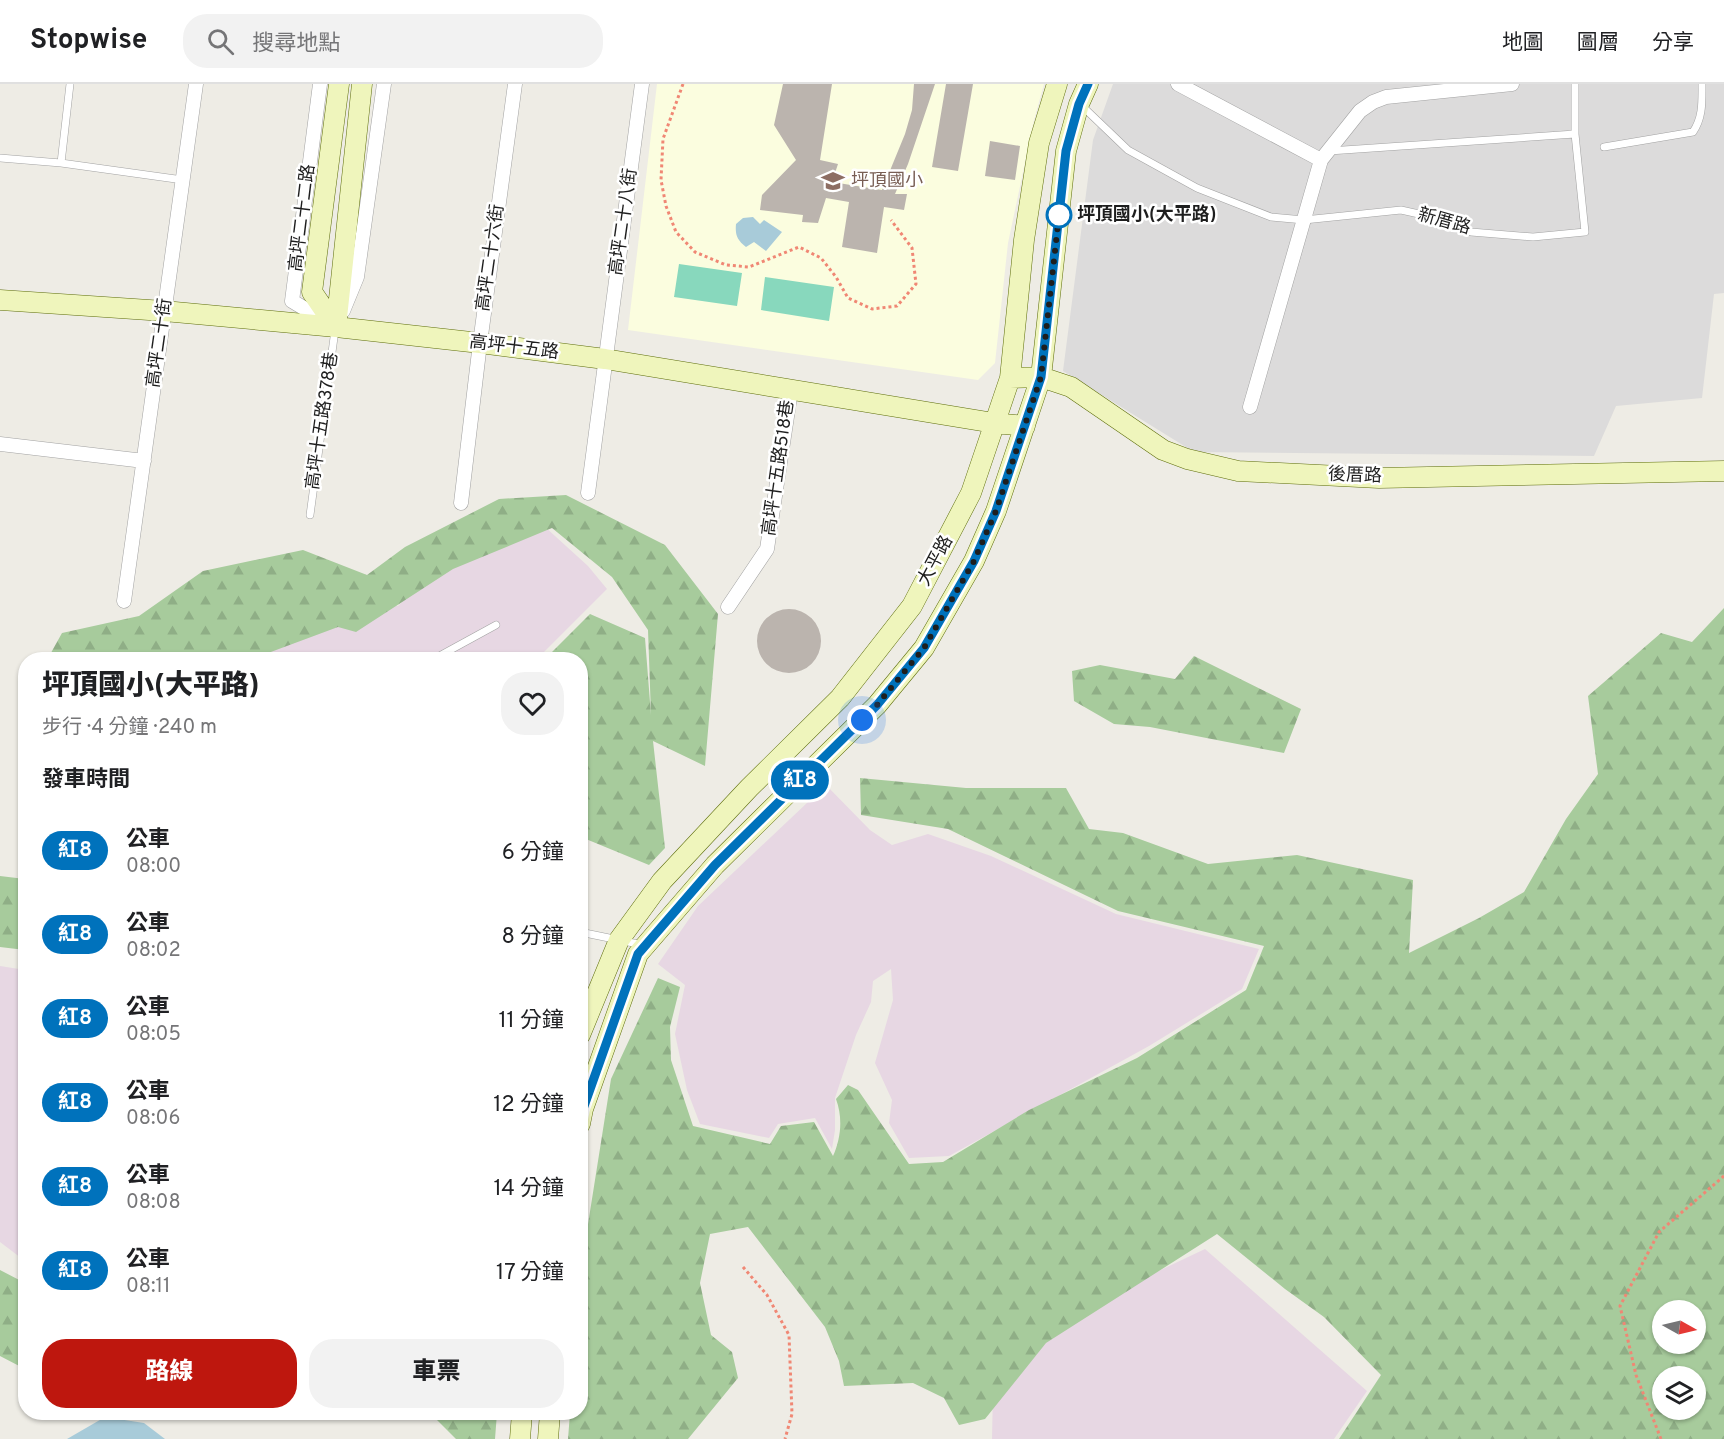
<!DOCTYPE html>
<html lang="zh-TW">
<head>
<meta charset="utf-8">
<style>
  :root { --surface:#fff; --page:#f2f2f2; --text:#202124; --muted:#757577; --line:#e0e0e0; --accent:#be170e }
  body { margin:0; font-family:Overpass,"Noto Sans TC",sans-serif; background:var(--page); color:var(--text); height:100vh; display:flex; flex-direction:column; font-size:22px; white-space:nowrap }
  * { box-sizing:border-box; margin:0 }
  p { font-size:20px; color:var(--muted) }
  .icon { flex:none; width:33px; height:33px; fill:none; stroke:currentColor; stroke-width:2; stroke-linecap:round; stroke-linejoin:round }
  .map { position:relative; flex:1; overflow:hidden }
  .side { position:absolute; left:18px; top:568px; width:570px; height:768px; display:flex; flex-direction:column; background:var(--surface); border-radius:24px; box-shadow:0 2px 4px #0004 }
  .side>* { flex:none }
  .badge { padding:0 12px; border-radius:20px; font-size:21px; line-height:39px }
  .needle { width:39px; rotate:98deg }
  .tools { position:absolute; left:1652px; top:1216px; display:grid; gap:12px }
  .tools a { display:grid; place-items:center; width:54px; height:54px; border-radius:50%; background:var(--surface); box-shadow:0 2px 4px #0004; font-size:30px }
  .you { position:absolute; width:30px; height:30px; margin:-15px; border:4px solid #fff; border-radius:50%; background:#1a73e8; box-shadow:0 0 0 9px #1a73e833 }
  .map>.badge { position:absolute; translate:-50% -50%; box-shadow:0 0 0 3px #fff }
  h2 { padding:0 24px; font-size:22px; line-height:54px }
  .round { display:grid; place-items:center; flex:none; width:63px; height:63px; border-radius:24px; background:var(--page) }
  .headline { display:flex; align-items:center; justify-content:space-between; height:102px; padding:0 24px }
  h1 { font-size:28px; font-weight:800; line-height:45px }
  .primary-button { display:flex; gap:12px; margin-top:auto; padding:12px 24px }
  .primary-button a { flex:1; height:69px; border-radius:24px; background:var(--accent); color:#fff; font-size:24px; font-weight:800; line-height:69px; text-align:center }
  .primary-button a+a { background:var(--page); color:var(--text) }
  ul { padding:0; list-style:none }
  li { display:flex; align-items:center; gap:18px; height:84px; padding:0 24px }
  li div { flex:1 }
  li b { display:block; font-size:22px }
  li em { font-style:normal }
  li .badge { min-width:66px; font-weight:700; text-align:center }
  header { display:flex; align-items:center; gap:36px; box-sizing:border-box; height:84px; padding:0 30px; background:var(--surface); border-bottom:2px solid var(--line) }
  header strong { font-size:28px }
  nav { display:flex; gap:33px; margin-inline-start:auto; font-size:21px }
  .search { width:420px; height:54px; background:var(--page); display:flex; align-items:center; gap:15px; box-sizing:border-box; padding:0 21px; border-radius:24px; color:var(--muted); font-size:22px }
  .map>svg:first-child { display:block }
  .residential { fill:#dcdbdb }
  .industrial { fill:#e7d7e3 }
  .education { fill:#fbfddf }
  .forest { fill:url(#forest-firs); fill-rule:evenodd }
  .pitch { fill:#88d8bd }
  .water { fill:#a8cbd9 }
  .building { fill:#bbb4ae }
  .lines { fill:none; stroke-linecap:round; stroke-linejoin:round }
  .lane-casing { stroke:#a2a2a2; stroke-width:8 }
  .street-casing { stroke:#a2a2a2; stroke-width:15 }
  .secondary-casing { stroke:#5e6e0c; stroke-width:21 }
  .path { stroke:#f08774; stroke-width:3; stroke-dasharray:3 3; stroke-linecap:butt }
  .lane { stroke:#fff; stroke-width:7 }
  .street { stroke:#fff; stroke-width:14 }
  .secondary { stroke:#eff5bc; stroke-width:20 }
  .line-casing { stroke:#fff; stroke-width:14 }
  .line { stroke:#0072bc; stroke-width:9 }
  .walk { stroke:#1e1e1e; stroke-width:6; stroke-dasharray:0 10.8 }
  .stop-dot { fill:#fff; stroke:#0072bc; stroke-width:3 }
  .labels { text-anchor:middle; dominant-baseline:central; stroke-width:5; stroke-linejoin:round; paint-order:stroke }
  .education-label { font-size:18px; fill:#785e54; stroke:#fff; text-anchor:start }
  .stop-label { font-size:18px; font-weight:bold; fill:#1e1e1e; stroke:#fff; text-anchor:start }
  .street-label { font-size:18px; fill:#1e1e1e; stroke:#fff }
</style>
</head>
<body>
<header>
<strong>Stopwise</strong>
<div class="search"><svg class="icon" aria-label="search" viewBox="0 0 24 24"><circle cx="10" cy="10" r="6"/><path d="M15 15l6 6"/></svg>搜尋地點</div>
<nav><a>地圖</a><a>圖層</a><a>分享</a></nav>
</header>
<div class="map">
<svg width="1724" height="1355" viewBox="0 0 1724 1355">
  <defs>
    <pattern id="forest-firs" width="22" height="20" patternUnits="userSpaceOnUse" patternTransform="scale(1.5)"><rect width="22" height="20" fill="#a7cb9c"/><path d="M5 1l3.5 6h-7zM16 11l3.5 6h-7z" fill="#8fae86"/></pattern>
  </defs>
  <rect width="100%" height="100%" fill="#eeece5"/>
  <path class="residential" d="M1113,0h611v209l-10,1 -12,104 -86,8 -22,50 -400,-4 -131,-81 30,-231z"/>
  <path class="industrial" d="M544,442l44,40 19,23 -71,71h-322l149,-54h35l32,-32z
    M826,701l44,45 22,15 36,-11 63,22 125,58 143,35 -17,40 -93,57 -200,110 -40,2 -20,-35 3,-23 -17,-37 18,-63 -2,-31 -18,12 -2,21 -15,33 -21,63v32l-3,19 -17,-31 -37,6 -9,14 -69,-14 -13,-34 -12,-56 10,-49 -27,-21 40,-58z
    M0,882l25,4v291l-25,-19z
    M1205,1165l162,142 -33,48h-342l2,-99 114,-45z"/>
  <path class="education" d="M657,0h387l-10,36 -26,123 -13,120 -17,17 -350,-50z"/>
  <path class="forest" d="M566,411l99,50 53,69 -13,152 -52,-25 12,107 -16,17 -68,-28 -1,-177h-36l46,-46 55,24 6,77 -3,-85 -36,-53 -60,-49 -99,41 -97,63 -18,-5 -89,33h-202l15,-27 77,-17 64,-45 100,-21 64,25 38,-28 94,-48z
    M1724,524v831h-385l42,-64 -57,-58 -39,-28 -68,-55 -171,109 -61,76 -26,6 -15,-27 -31,-15 -69,3 -5,-25 -14,-34 -77,-100 -38,7 -10,49 11,52 21,17 6,26 -50,61h-120l2,-26h10v-129l2,-22 29,-183 47,-101 22,9 -10,40 1,33 22,66 77,18 11,-18 33,-4 19,34c8,-18 10,-38 3,-57l12,-14 10,5 51,74 34,-2 86,-52 108,-52 109,-68 18,-44 -146,-35 -170,-82 -87,-14 -1,-37 106,10h100l23,41 34,4 85,31 89,-9 116,25 -4,73 70,-35 45,-26 42,-73 32,-45 -10,-78 73,-63 31,9zM1662,1227h33v33h-33zM1662,1293h33v33h-33z
    M1194,572l107,53 -17,44 -134,-26 -36,-3 -40,-23 -2,-30 28,-6 75,14z
    M0,792l25,3v71l-25,-3z
    M0,1186l25,13v86l-25,-13z
    M430,1329h67l-2,26h-39z"/>
  <path class="pitch" d="M679,180l63,9 -5,33 -63,-9z
    M765,193l69,10 -5,34 -68,-11z"/>
  <path class="water" d="M753,133l7,7 4,-4 18,12 -16,19 -12,-9 -8,5c-9,-7 -11,-12 -10,-23l7,-6z
    M105,1333l39,6 21,16h-98z"/>
  <path class="building" d="M783,0h49l-12,76 18,4 -6,18 50,8 23,-56 7,-24 2,-26h21l-27,80 -13,30h12l-3,16 -20,-3 -7,46 -35,-6 7,-45 -23,-4 -8,25 -16,-1 1,-7 -43,-5 2,-15 34,-35 -22,-35z
    M946,0h27l-15,87 -26,-4z
    M990,57l30,5 -5,34 -30,-4z
    M757 557a32 32 0 1 1 64 0a32 32 0 1 1-64 0Z"/>
  <g class="lines">
    <g class="lane-casing">
      <path id="lane" d="M1081,21l47,45 69,38 74,29 33,3 97,-10 18,4 52,18 62,5 52,-5 -10,-98v-50
        M1604,63l89,-15c10,-15 9,-30 9,-48
        M1329,67l246,-17
        M0,74l61,5 122,17
        M61,79l9,-79
        M310,431l25,-185
        M432,576l64,-35
        M580,848l63,13"/>
    </g>
    <g class="street-casing">
      <path id="street" d="M320,0l-28,217 40,24
        M1178,0l143,76
        M343,227l14,-34 27,-193
        M1250,323l71,-247 39,-49 13,-9 13,-5 126,-13
        M0,360l144,17
        M588,409l54,-409
        M461,419l19,-160 35,-259
        M124,517l72,-517
        M728,523l39,-58 24,-159"/>
    </g>
    <g class="secondary-casing">
      <path id="secondary" d="M0,216l164,11 172,16 144,16 125,16 389,64 31,3
        M336,243l-24,-35 27,-208
        M336,243l26,-243
        M1010,294l31,-1 30,10 92,63 24,9 51,12 141,7 345,-7
        M580,951l39,-95 43,-59 87,-93 91,-90 72,-92 59,-113 39,-115 14,-138 15,-97 18,-59
        M580,1040l3,-15 55,-155 77,-89 162,-160 47,-57 50,-87 22,-50 45,-134 25,-226 13,-47 9,-20
        M520,1355l2,-26
        M548,1355l2,-26"/>
    </g>
    <path class="path" d="M683,0l-20,55 -2,41 5,26 10,26 19,20 31,13 23,2 50,-20 22,11 15,19 12,21 24,11 25,-3 19,-22 -4,-36 -21,-28
      M743,1183l24,28 22,40 3,79 -7,25
      M1661,1355l-25,-64 -16,-69 39,-74 65,-56"/>
    <use href="#lane" class="lane"/>
    <use href="#street" class="street"/>
    <use href="#secondary" class="secondary"/>
  </g>
  <g class="lines">
    <g class="line-casing">
      <path id="line" d="M580,1040l3,-15 55,-155 77,-89 162,-160 47,-57 50,-87 22,-50 45,-134 25,-226 13,-47 9,-20"/>
    </g>
    <use href="#line" class="line"/>
    <path class="walk" d="M862,636l15,-15 47,-57 50,-87 22,-50 45,-134 18,-162"/>
  </g>
  <defs>
    <g id="school-bare" transform="scale(1.8)"><path d="M0-5L7-2L0 1L-7-2ZM-4 1L0 2.5L4 1V4Q0 6-4 4Z" fill="#8d6e63" stroke="#fff" stroke-width="2.5" paint-order="stroke"/></g>
  </defs>
  <g fill-rule="evenodd">
    <use href="#school-bare" x="833" y="97"/>
  </g>
  <circle class="stop-dot" cx="1059" cy="131" r="12"/>
  <g class="labels">
    <g class="education-label">
      <text x="851" y="97">坪頂國小</text>
    </g>
    <g class="stop-label">
      <text x="1077" y="131">坪頂國小(大平路)</text>
    </g>
    <g class="street-label">
      <text transform="translate(303 134) rotate(-83)">高坪二十二路</text>
      <text transform="translate(624 138) rotate(-82)">高坪二十八街</text>
      <text transform="translate(1444 138) rotate(16)">新厝路</text>
      <text transform="translate(491 174) rotate(-82)">高坪二十六街</text>
      <text transform="translate(160 259) rotate(-82)">高坪二十街</text>
      <text transform="translate(514 264) rotate(7)">高坪十五路</text>
      <text transform="translate(323 337) rotate(-82)">高坪十五路378巷</text>
      <text transform="translate(779 384) rotate(-82)">高坪十五路518巷</text>
      <text transform="translate(1355 392) rotate(2)">後厝路</text>
      <text transform="translate(936 477) rotate(-62)">大平路</text>
    </g>
  </g>
</svg>
<div class="tools">
<a><svg class="needle" viewBox="-14 -14 28 28"><path d="M0-13l5 13h-10z" fill="#e53935"/><path d="M0 13l5-13h-10z" fill="#757577"/></svg></a>
<a><svg class="icon" aria-label="layers" viewBox="0 0 24 24"><path d="M12 4l9 5-9 5-9-5zM3 14l9 5 9-5"/></svg></a>
</div>
<div class="you" style="left:862px;top:636px"></div>
<b class="badge" style="left:800px;top:696px;background:#0072bc;color:#fff">紅8</b>
<section class="side">
<div class="headline"><div><h1>坪頂國小(大平路)</h1><p>步行 · 4 分鐘 · 240 m</p></div><a class="round"><svg class="icon" aria-label="heart" viewBox="0 0 24 24"><path d="M12 20l-8-8c-3-5 5-10 8-4 3-6 11-1 8 4z"/></svg></a></div>
<h2>發車時間</h2>
<ul>
<li><span class="badge" style="background:#0072bc;color:#fff">紅8</span><div><b>公車</b><p>08:00</p></div><em>6 分鐘</em></li>
<li><span class="badge" style="background:#0072bc;color:#fff">紅8</span><div><b>公車</b><p>08:02</p></div><em>8 分鐘</em></li>
<li><span class="badge" style="background:#0072bc;color:#fff">紅8</span><div><b>公車</b><p>08:05</p></div><em>11 分鐘</em></li>
<li><span class="badge" style="background:#0072bc;color:#fff">紅8</span><div><b>公車</b><p>08:06</p></div><em>12 分鐘</em></li>
<li><span class="badge" style="background:#0072bc;color:#fff">紅8</span><div><b>公車</b><p>08:08</p></div><em>14 分鐘</em></li>
<li><span class="badge" style="background:#0072bc;color:#fff">紅8</span><div><b>公車</b><p>08:11</p></div><em>17 分鐘</em></li>
</ul>
<div class="primary-button"><a>路線</a><a>車票</a></div>
</section>
</div>
</body>
</html>
